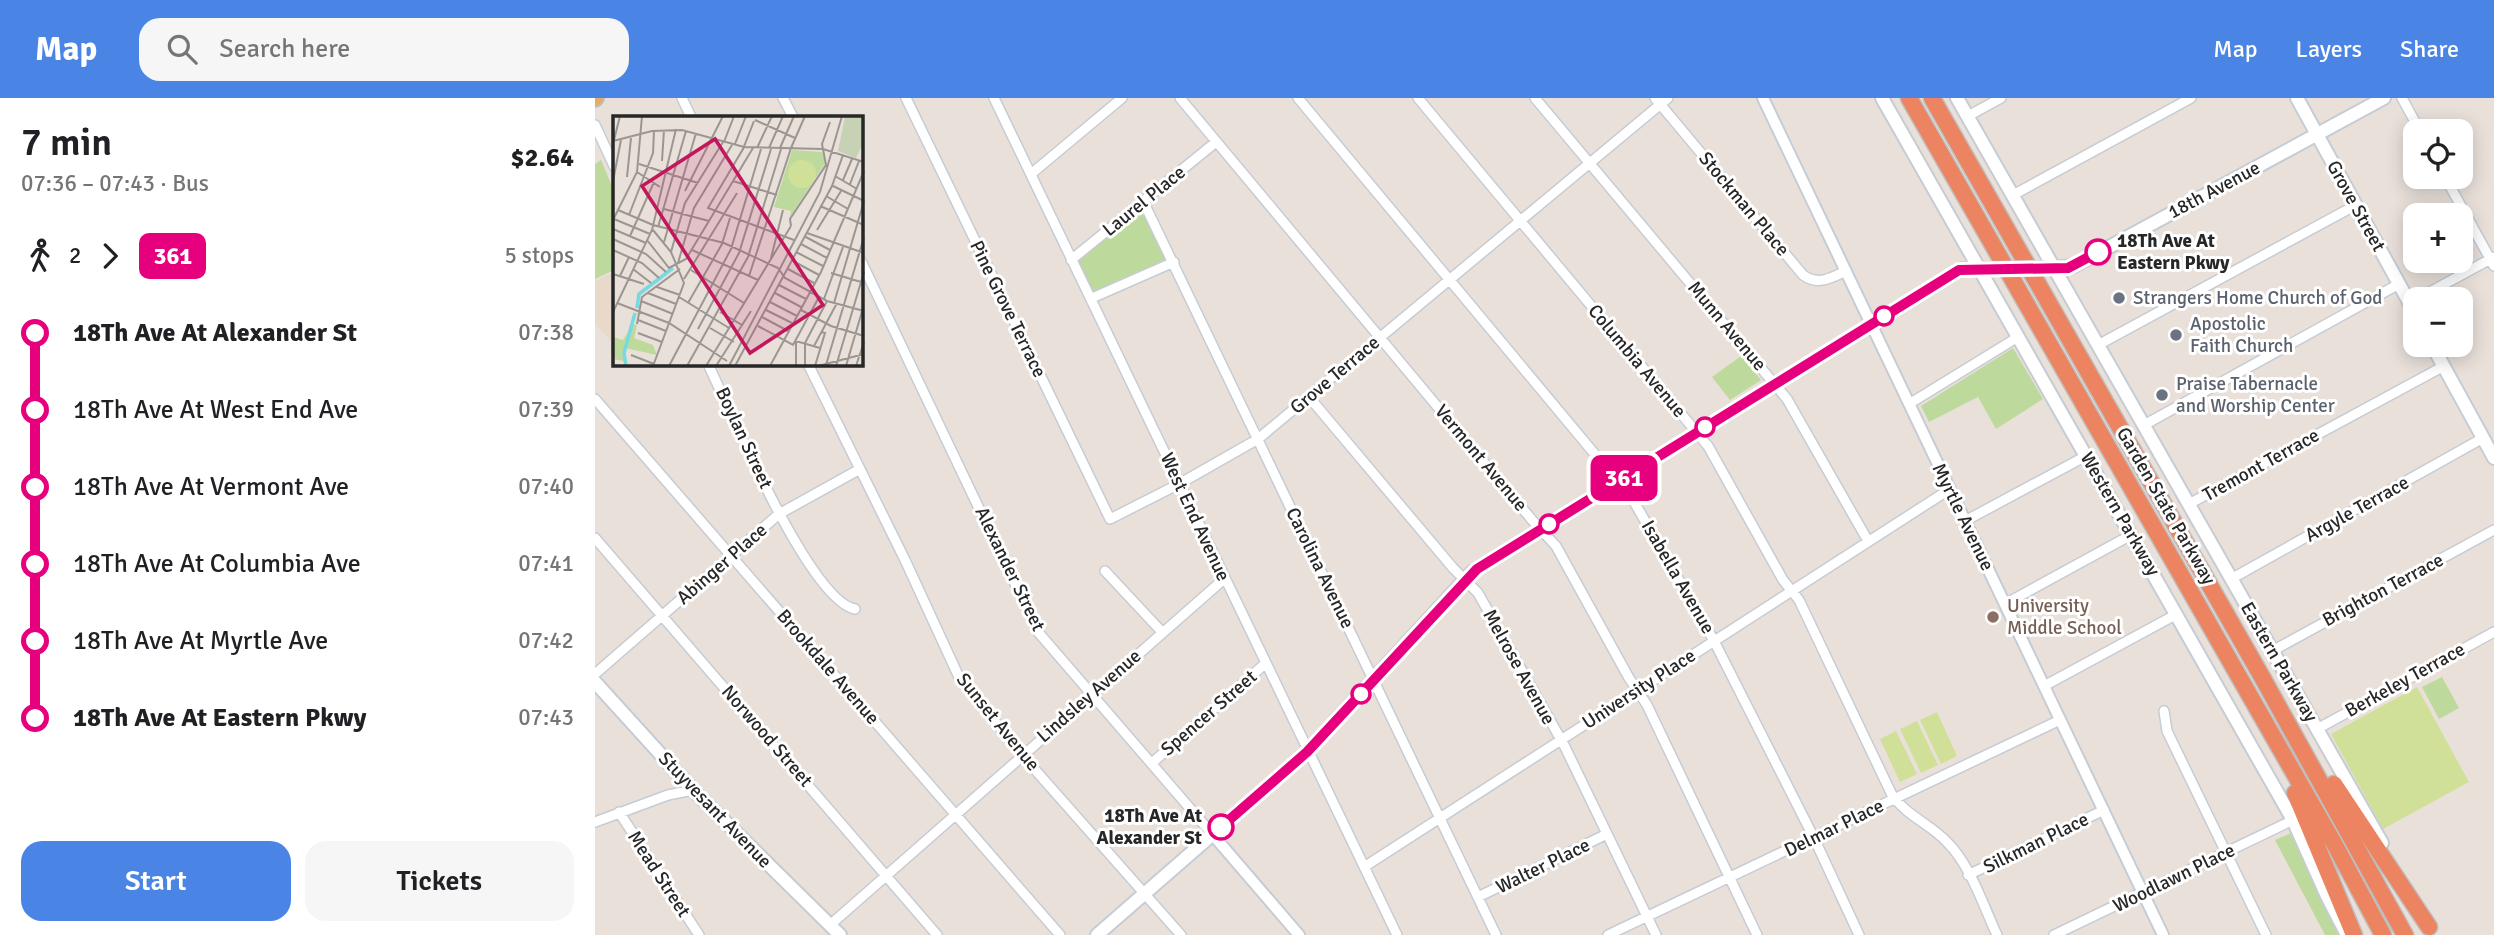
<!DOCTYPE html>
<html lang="en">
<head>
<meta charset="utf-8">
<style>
  :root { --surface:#fff; --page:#f6f6f6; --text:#202124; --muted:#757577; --accent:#4a85e6 }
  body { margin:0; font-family:Signika,sans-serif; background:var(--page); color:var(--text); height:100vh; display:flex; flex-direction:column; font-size:26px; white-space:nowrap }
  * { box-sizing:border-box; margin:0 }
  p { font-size:23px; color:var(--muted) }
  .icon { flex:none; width:38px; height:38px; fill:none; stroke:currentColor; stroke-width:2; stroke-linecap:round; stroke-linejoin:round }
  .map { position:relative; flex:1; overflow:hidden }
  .sheet { display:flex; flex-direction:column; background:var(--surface); width:595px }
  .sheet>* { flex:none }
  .badge { padding:0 14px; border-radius:10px; font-size:24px; line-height:46px }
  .controls { position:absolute; left:1808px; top:21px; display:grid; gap:14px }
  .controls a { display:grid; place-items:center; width:70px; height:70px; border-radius:14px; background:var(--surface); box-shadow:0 4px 18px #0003; font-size:35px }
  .map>.badge { position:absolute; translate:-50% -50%; box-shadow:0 0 0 4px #fff }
  .legs { display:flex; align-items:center; gap:10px; height:77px; padding:0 21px; font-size:23px }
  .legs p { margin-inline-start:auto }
  .headline { display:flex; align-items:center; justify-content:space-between; height:119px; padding:0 21px }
  h1 { font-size:38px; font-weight:600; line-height:52px }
  .cta { display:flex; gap:14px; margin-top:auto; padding:14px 21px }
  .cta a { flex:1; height:80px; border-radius:21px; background:var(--accent); color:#fff; font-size:28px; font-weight:600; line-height:80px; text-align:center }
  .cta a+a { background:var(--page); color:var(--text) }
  ul { padding:0 21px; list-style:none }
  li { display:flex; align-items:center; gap:24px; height:77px; font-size:26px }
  li i { display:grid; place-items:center; width:10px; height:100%; margin:0 9px; background:currentColor }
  li i::after { content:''; width:18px; height:18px; margin:-9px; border:5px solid; border-radius:50%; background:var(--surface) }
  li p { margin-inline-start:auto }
  li:first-child i { background:linear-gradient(#0000 50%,currentColor 0) }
  li:last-child i { background:linear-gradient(currentColor 50%,#0000 0) }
  header { display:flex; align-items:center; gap:42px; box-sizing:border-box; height:98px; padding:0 35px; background:var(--accent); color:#fff }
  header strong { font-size:33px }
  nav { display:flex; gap:38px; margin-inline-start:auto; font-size:24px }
  .search { width:490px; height:63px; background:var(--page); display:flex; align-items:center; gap:18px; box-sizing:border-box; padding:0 24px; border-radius:21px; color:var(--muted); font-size:26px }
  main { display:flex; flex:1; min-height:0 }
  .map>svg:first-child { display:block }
  .education { fill:#e9d9cb }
  .green { fill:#bdda9c }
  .pitch { fill:#d0e099 }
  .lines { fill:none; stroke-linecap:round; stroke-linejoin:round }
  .minor-casing { stroke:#c6ccd4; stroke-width:12 }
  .tertiary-casing { stroke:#c6ccd4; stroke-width:14 }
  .secondary-casing { stroke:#c6ccd4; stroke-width:16 }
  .primary-casing { stroke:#bebebe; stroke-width:18 }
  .motorway-casing { stroke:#bebebe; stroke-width:19 }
  .minor { stroke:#fff; stroke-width:9 }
  .tertiary { stroke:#fff; stroke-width:10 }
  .secondary { stroke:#fff; stroke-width:12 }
  .primary { stroke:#e1ad67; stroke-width:14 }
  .motorway { stroke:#ec8361; stroke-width:16 }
  .secondary-bridge-casing { stroke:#c6ccd4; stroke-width:16; stroke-linecap:butt }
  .secondary-bridge { stroke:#fff; stroke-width:12 }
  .line-1-casing { stroke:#fff; stroke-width:16 }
  .line-1 { stroke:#e6007e; stroke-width:10 }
  .stop-1-dot { fill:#fff; stroke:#e6007e; stroke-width:3.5 }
  .worship-dot { fill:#6b7280; stroke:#fff; stroke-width:2.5 }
  .education-dot { fill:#8d6e63; stroke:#fff; stroke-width:2.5 }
  .labels { text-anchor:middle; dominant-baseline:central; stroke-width:6; stroke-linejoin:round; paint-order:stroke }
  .street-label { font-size:19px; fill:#272727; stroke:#fff }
  .stop-label { font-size:19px; font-weight:bold; fill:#272727; stroke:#fff; text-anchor:start }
  .worship-label { font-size:19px; fill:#5b616d; stroke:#fff; text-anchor:start }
  .education-label { font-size:19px; fill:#785e54; stroke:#fff; text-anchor:start }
  .inset-river { fill:none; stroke:#77d9e1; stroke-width:3.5 }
  .inset-road { fill:none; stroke:#9b9692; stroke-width:2 }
  .view { fill:#c2185b; fill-opacity:0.15; stroke:#c2185b; stroke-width:3.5 }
  .inset-edge { fill:none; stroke:#272727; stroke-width:3.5 }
</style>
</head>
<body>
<header>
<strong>Map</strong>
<div class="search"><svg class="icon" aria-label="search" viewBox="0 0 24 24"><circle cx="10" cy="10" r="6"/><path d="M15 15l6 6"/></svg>Search here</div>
<nav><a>Map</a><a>Layers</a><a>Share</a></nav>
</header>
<main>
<section class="sheet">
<div class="headline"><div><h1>7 min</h1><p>07:36 – 07:43 · Bus</p></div><b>$2.64</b></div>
<div class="legs"><svg class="icon" aria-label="walk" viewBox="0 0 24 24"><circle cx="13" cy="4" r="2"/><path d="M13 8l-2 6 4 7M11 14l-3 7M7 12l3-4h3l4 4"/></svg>2<svg class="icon" aria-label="forward" viewBox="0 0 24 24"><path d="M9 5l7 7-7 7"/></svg><b class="badge" style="background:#e6007e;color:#fff">361</b><p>5 stops</p></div>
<ul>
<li><i style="color:#e6007e"></i><b>18Th Ave At Alexander St</b><p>07:38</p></li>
<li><i style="color:#e6007e"></i><span>18Th Ave At West End Ave</span><p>07:39</p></li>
<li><i style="color:#e6007e"></i><span>18Th Ave At Vermont Ave</span><p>07:40</p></li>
<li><i style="color:#e6007e"></i><span>18Th Ave At Columbia Ave</span><p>07:41</p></li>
<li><i style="color:#e6007e"></i><span>18Th Ave At Myrtle Ave</span><p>07:42</p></li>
<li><i style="color:#e6007e"></i><b>18Th Ave At Eastern Pkwy</b><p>07:43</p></li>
</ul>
<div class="cta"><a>Start</a><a>Tickets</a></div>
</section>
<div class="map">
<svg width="1899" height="837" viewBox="0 0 1899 837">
  <rect width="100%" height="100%" fill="#e9e0da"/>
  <path class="education" d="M19,174v72l-19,-20v-43z"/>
  <path class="green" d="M6,62l13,31v79l-19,9v-115z
    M548,107l25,53 -78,37 -16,-35z
    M1418,250l30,51 -47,30 -18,-32 -49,25 -8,-16z
    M1146,258l20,24 -31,20 -18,-23z
    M1847,579l17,31 -20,11 -17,-32z
    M1699,734l44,103h-13l-50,-95z"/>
  <path class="pitch" d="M1822,589l52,95 -86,47 -52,-95z
    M1342,614l20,44 -16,8 -21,-44z
    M1322,623l21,44 -17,8 -21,-44z
    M1301,633l21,43 -17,8 -20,-43z"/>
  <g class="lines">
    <g class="minor-casing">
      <path id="minor" d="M87,0l9,19
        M188,0l10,19
        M311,0l204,421 69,-35 79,-45 410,-341
        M399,0l403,837
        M585,0l352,422 24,26 73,132 18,27 110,230
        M703,0l335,402 81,141 100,197 45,97
        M823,0l290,348 75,134 16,20 93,195c15,21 38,29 55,47 24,24 36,63 50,93
        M940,0l252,301 81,142
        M1060,0l148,177c15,11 28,3 43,-4
        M1807,0l18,33
        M1373,18l33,-18
        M0,27l19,41
        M436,76l91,-76
        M1850,79l49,89
        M1418,97l178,-97
        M548,103l353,734
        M476,162l145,-118
        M266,163l177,371 175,203
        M497,200l82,-36
        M1822,201l77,-42
        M1503,247l258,-140
        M113,266c22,46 101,236 147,245
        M213,266l97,196 53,115 64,80 159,180
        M714,299l144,171 25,25 86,152 92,190
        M0,301l465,536
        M1314,306l109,-67
        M1549,327l255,-141
        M1594,406l255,-138
        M1370,423l121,-65
        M0,440l342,397
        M510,473l57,61
        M1636,481l252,-141
        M1410,506l126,-69
        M1677,553l222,-121
        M0,576l184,-160 81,-45
        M1449,588l133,-72
        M1569,613l3,20 99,204
        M1722,631l177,-97
        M557,665l114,-100
        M24,714l80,123
        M0,724l73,-27 25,-5
        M769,769l586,-378
        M1373,777l136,-65
        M883,799l129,-63
        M235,827l394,-346
        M1013,837l452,-215
        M1459,837l239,-115"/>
    </g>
    <g class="tertiary-casing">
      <path id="tertiary" d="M1168,0l400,837
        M618,737l86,100"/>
    </g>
    <g class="secondary-casing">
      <path id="secondary" d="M1287,0l411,722 34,76 20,39
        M1362,0l425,745
        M1702,0l118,215
        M1454,170l25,-2 310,-168
        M1837,247l62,113
        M0,584l98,108 147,145
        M502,837l210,-183 165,-180 484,-300 6,-3h27"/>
    </g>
    <g class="primary-casing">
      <path id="primary" d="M0,1l1,-1"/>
    </g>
    <g class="motorway-casing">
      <path id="motorway" d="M1314,0l426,747 48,90
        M1337,0l330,579 143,258
        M1739,686l95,143
        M1700,695l59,142"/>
    </g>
    <use href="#minor" class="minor"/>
    <use href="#tertiary" class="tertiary"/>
    <use href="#secondary" class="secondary"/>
    <use href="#primary" class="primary"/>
    <use href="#motorway" class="motorway"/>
    <g class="secondary-bridge-casing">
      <path id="secondary-bridge" d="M1394,171l56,-1"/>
    </g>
    <use href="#secondary-bridge" class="secondary-bridge"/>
  </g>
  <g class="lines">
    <g class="line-1-casing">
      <path id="line-1" d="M626,729l86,-75 170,-183 482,-299 109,-2 30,-16"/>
    </g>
    <use href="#line-1" class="line-1"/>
  </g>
  <g class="stop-1-dot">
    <circle cx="1503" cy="154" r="12"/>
    <circle cx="1289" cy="218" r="9"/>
    <circle cx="1110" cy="329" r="9"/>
    <circle cx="954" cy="426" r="9"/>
    <circle cx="766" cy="596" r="9"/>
    <circle cx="626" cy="729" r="12"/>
  </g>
  <g class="worship-dot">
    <circle cx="1524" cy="200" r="7"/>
    <circle cx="1581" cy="237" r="7"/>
    <circle cx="1567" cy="297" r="7"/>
  </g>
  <circle class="education-dot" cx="1398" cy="519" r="7"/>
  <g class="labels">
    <g class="street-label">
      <text transform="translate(1619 92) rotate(-28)">18th Avenue</text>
      <text transform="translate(549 103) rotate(-39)">Laurel Place</text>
      <text transform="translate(1149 106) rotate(50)">Stockman Place</text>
      <text transform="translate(1761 108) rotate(61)">Grove Street</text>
      <text transform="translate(413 211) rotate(64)">Pine Grove Terrace</text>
      <text transform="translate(1132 228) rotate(50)">Munn Avenue</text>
      <text transform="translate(1042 263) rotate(50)">Columbia Avenue</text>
      <text transform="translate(740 277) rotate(-40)">Grove Terrace</text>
      <text transform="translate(149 340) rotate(65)">Boylan Street</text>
      <text transform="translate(886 360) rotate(50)">Vermont Avenue</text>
      <text transform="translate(1666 367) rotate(-29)">Tremont Terrace</text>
      <text transform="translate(1571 408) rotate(60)">Garden State Parkway</text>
      <text transform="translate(1762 411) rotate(-29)">Argyle Terrace</text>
      <text transform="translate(1525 416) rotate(60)">Western Parkway</text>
      <text transform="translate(600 419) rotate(65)">West End Avenue</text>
      <text transform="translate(1368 419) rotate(64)">Myrtle Avenue</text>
      <text transform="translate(127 466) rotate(-41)">Abinger Place</text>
      <text transform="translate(725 470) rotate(64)">Carolina Avenue</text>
      <text transform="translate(415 471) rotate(64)">Alexander Street</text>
      <text transform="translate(1083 479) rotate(60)">Isabella Avenue</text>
      <text transform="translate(1788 492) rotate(-28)">Brighton Terrace</text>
      <text transform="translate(1684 564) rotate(60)">Eastern Parkway</text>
      <text transform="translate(233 569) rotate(49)">Brookdale Avenue</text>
      <text transform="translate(924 569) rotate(61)">Melrose Avenue</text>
      <text transform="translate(1810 582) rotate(-29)">Berkeley Terrace</text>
      <text transform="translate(1044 591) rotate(-33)">University Place</text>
      <text transform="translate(494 598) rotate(-41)">Lindsley Avenue</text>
      <text transform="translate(614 615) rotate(-41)">Spencer Street</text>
      <text transform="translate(403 624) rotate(51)">Sunset Avenue</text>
      <text transform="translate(172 638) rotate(49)">Norwood Street</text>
      <text transform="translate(120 712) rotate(46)">Stuyvesant Avenue</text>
      <text transform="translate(1239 730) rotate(-26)">Delmar Place</text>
      <text transform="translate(1441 745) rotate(-26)">Silkman Place</text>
      <text transform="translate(948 768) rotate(-26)">Walter Place</text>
      <text transform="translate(64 776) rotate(57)">Mead Street</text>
      <text transform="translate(1579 780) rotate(-26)">Woodlawn Place</text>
    </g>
    <g class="stop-label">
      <text x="1522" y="143">18Th Ave At<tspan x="1522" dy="22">Eastern Pkwy</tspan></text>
      <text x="607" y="718" text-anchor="end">18Th Ave At<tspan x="607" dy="22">Alexander St</tspan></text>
    </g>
    <g class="worship-label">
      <text x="1538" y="200">Strangers Home Church of God</text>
      <text x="1595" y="226">Apostolic<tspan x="1595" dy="22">Faith Church</tspan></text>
      <text x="1581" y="286">Praise Tabernacle<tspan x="1581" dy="22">and Worship Center</tspan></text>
    </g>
    <g class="education-label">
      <text x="1412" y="508">University<tspan x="1412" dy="22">Middle School</tspan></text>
    </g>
  </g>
  <g transform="translate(18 18)">
    <rect width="250" height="250" fill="#e9e0da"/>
    <path d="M179,34l30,2 4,10 -36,55 1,-6 -17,-4zM20,208l4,1 -3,13 19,7 4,10 -32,-7 -1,13 -11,-2 1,-22 9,3z" fill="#bdda9c"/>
    <path d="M232,0h18v28l-7,14 -18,-7z" fill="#c7d1b3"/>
    <path d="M175 58a14 14 0 1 1 28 0a14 14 0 1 1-28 0Z" fill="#d0e099"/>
    <path class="inset-river" d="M24,192l2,-14 34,-26M13,250l-2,-13 11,-40"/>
    <path class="inset-road" d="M142,4l40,18M141,5l-11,28 -35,59 86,32M1,24l6,-24M0,25l39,-10 30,-1 62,17 79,2 41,13M111,26l10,-26M122,28l11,-28M144,32l15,-32M156,32l14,-32M167,32l14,-32M178,32l14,-32M49,45l2,-31M26,48l59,19M24,56l23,15M222,60l22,13M14,61l4,-39M230,64l9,-21M0,65l8,-41M120,65l44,14M237,68l9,-23M220,70l31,15M72,75l38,-75M213,80l22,13M207,90l44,19M51,93l45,12M5,94l35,15 71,18 54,25 7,10 42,23 37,10M16,99l24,-62 1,-22M1,103l36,15M0,104l24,-48 5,-56M178,110l-1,-7 36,-54 -4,-21 8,-22M45,111l28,-96M0,113l33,14M204,114l24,-39M194,117l57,20M17,120l24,-54M191,120l26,14M0,123l33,15 20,18M34,124l22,28 17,-9 67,-111M51,126l32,-109M188,128l26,14M0,134l29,13 17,15M79,134l66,30M58,136l14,-49 38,-61M183,136l27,14M158,142l12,-48M180,145l26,14M65,147l16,-55 38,-63M20,153l18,14M175,153l26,14M78,154l53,33M218,157l30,9M0,158l31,10M7,160l9,-19M136,160l42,-128M71,163l53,-86M166,169l27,14M44,171l23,8M35,177l28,11M162,177l26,14M66,181l50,31M211,183l19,-52M28,185l32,13M157,186l27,14M4,187l52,20 58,38M75,187l34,-59 8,-26M221,187l30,-102M153,194l26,13M188,194l30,16 33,10M0,196l39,-82 24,-101M107,196l22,13M149,201l26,14M25,204l28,11M24,208l5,-27 38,-28M145,210l35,19 26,-48M97,212l24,14M85,213l41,-76 32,-104M25,217l24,9M201,230l23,-43M18,239l23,9M213,249l38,-128M40,250l31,-83 -13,-31 -18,-22M56,250l62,-117 30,-100M74,250l61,-109 33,-108M93,250l85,-140M103,250l35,-55M116,250l91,-174 22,-76M122,250l97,-180 11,-31M157,250l51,-94 43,-101M183,250v-25l24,7M192,250v-23l22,-42M202,250l10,-33 -4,-1M205,250l46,-12M223,250l28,-94M233,250l17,-58M243,250l8,-24"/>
    <path class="view" d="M102,23l108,166 -73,48 -108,-167z"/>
    <rect width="250" height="250" class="inset-edge"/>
  </g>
</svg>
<div class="controls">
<a><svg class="icon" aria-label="locate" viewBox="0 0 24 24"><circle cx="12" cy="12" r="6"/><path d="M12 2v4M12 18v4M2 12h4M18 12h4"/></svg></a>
<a>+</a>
<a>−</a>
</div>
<b class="badge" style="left:1029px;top:380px;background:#e6007e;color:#fff">361</b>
</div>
</main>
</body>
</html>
